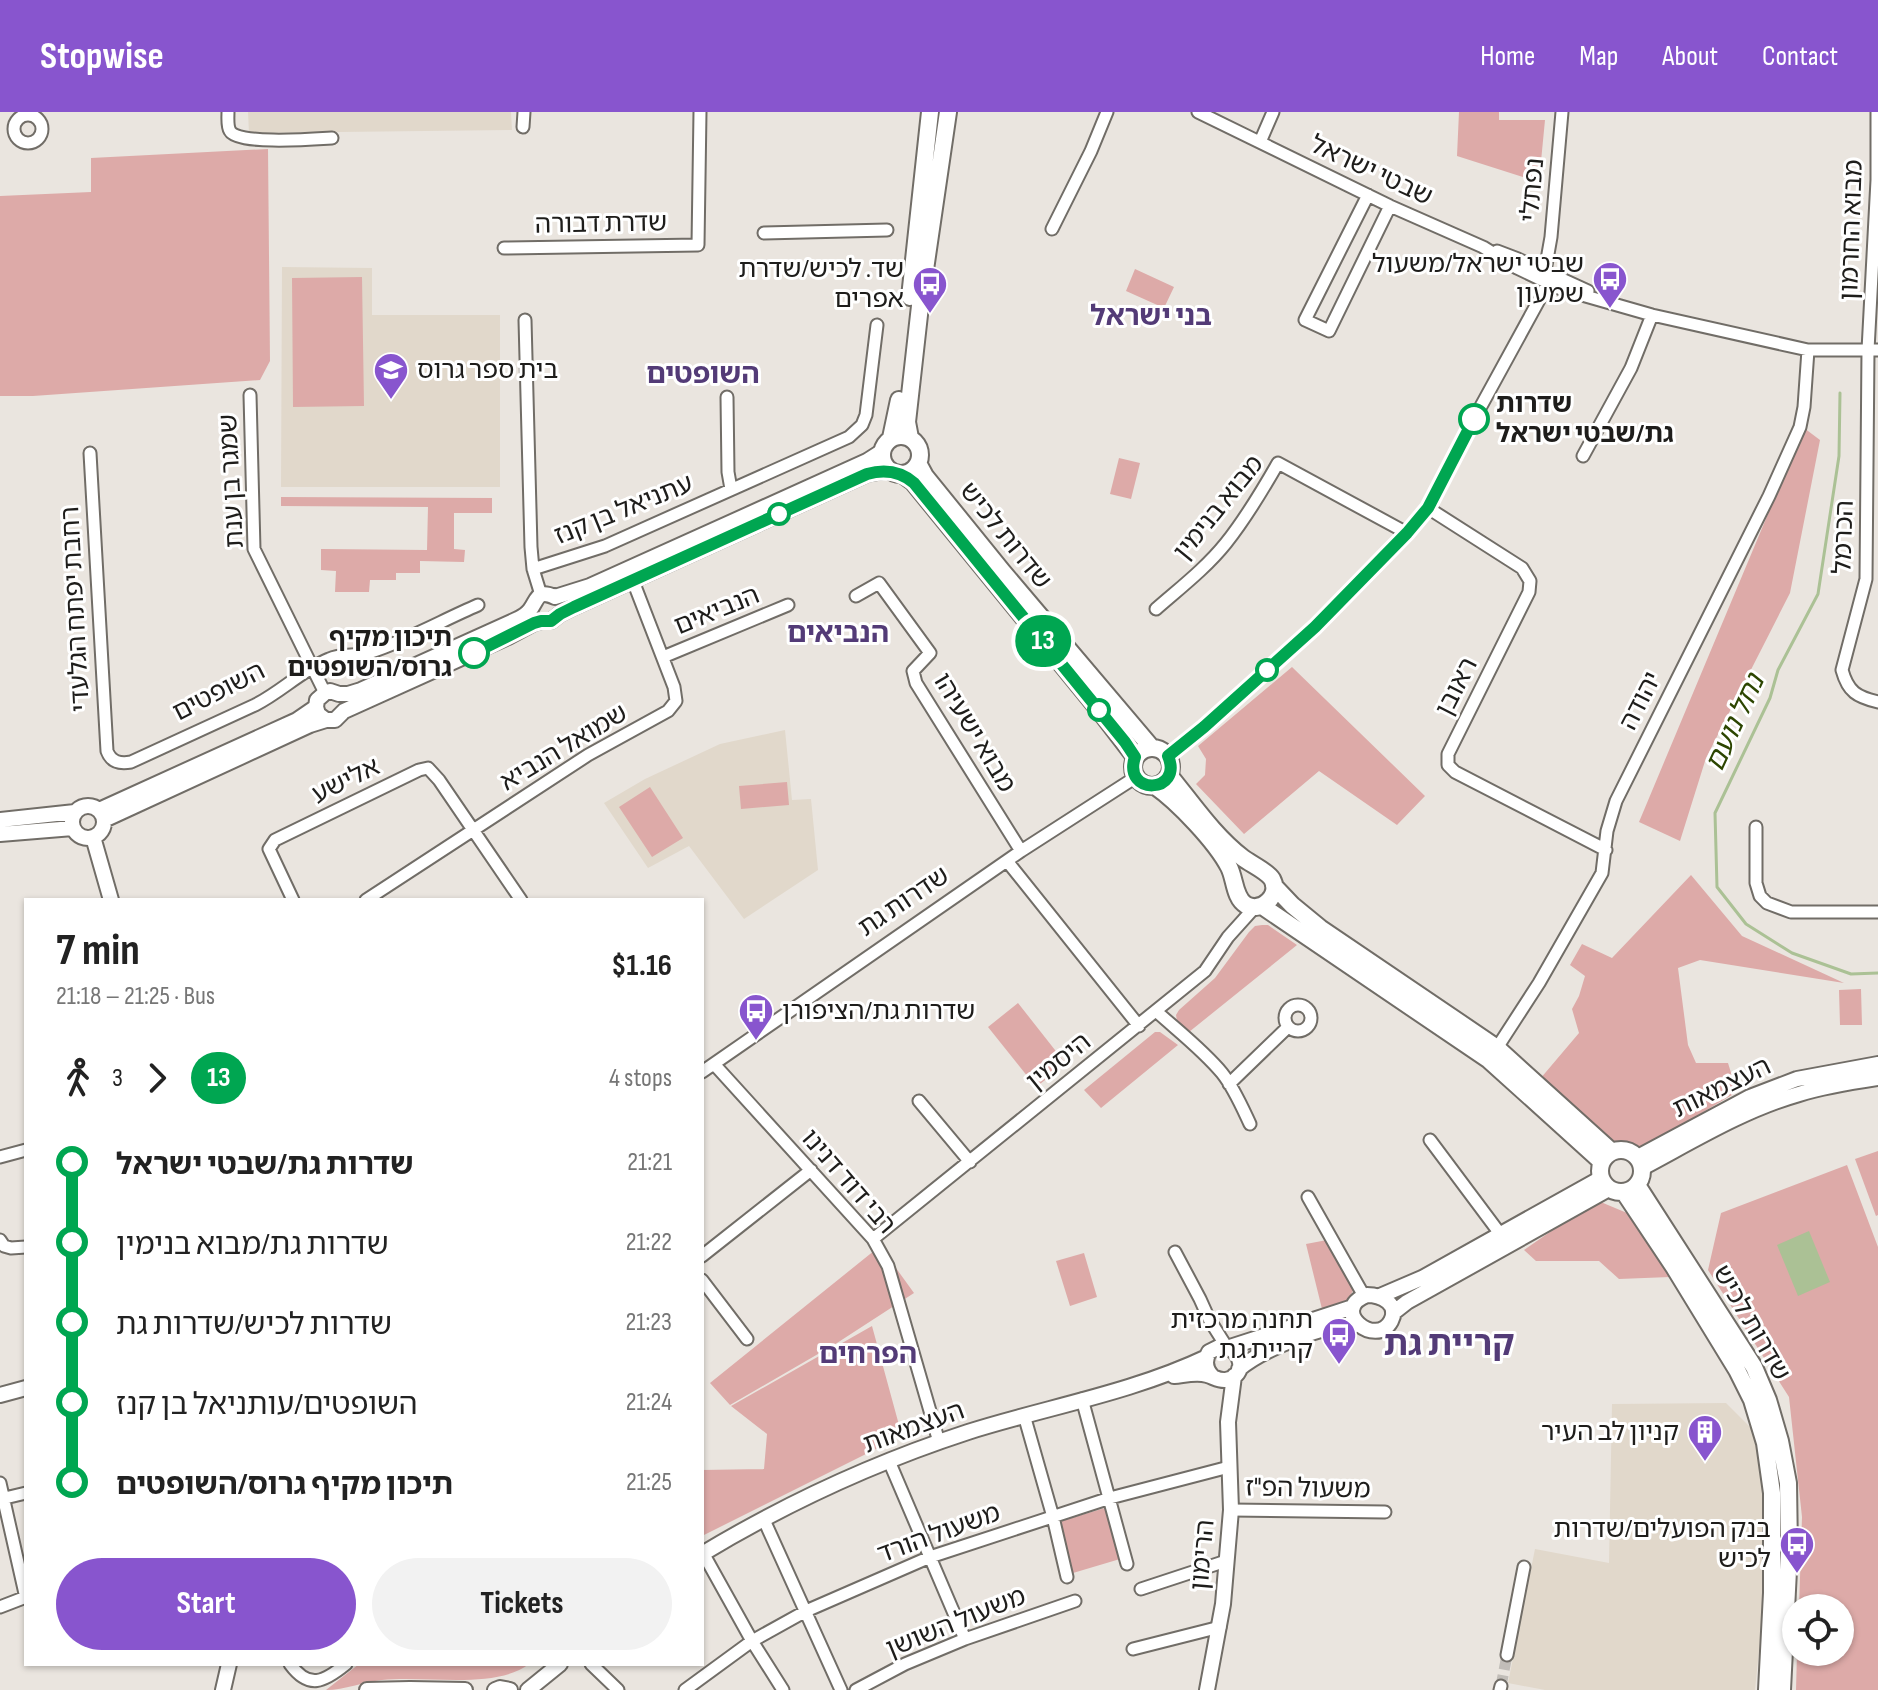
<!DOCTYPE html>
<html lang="en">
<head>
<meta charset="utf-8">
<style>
  :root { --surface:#fff; --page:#f2f2f2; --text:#222; --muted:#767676; --accent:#8855ce }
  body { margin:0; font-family:"Sofia Sans Condensed","Noto Sans Hebrew",sans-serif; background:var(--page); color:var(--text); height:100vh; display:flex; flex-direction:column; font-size:30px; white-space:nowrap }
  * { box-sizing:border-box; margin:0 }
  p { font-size:26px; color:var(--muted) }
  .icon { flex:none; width:44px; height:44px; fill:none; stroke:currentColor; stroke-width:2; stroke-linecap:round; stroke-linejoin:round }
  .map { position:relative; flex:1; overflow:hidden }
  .details { position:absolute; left:24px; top:786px; width:680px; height:768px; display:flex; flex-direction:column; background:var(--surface); border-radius:0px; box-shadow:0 2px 6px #0004 }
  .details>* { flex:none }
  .badge { padding:0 16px; border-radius:26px; font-size:28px; line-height:52px }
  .controls { position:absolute; left:1782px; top:1482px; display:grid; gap:16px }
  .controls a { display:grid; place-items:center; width:72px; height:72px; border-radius:50%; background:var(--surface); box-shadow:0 2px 6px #0004; font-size:40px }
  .map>.badge { position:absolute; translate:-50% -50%; box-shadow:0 0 0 4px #fff }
  .legs { display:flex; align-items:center; gap:12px; height:88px; padding:0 32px; font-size:26px }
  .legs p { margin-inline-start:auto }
  .headline { display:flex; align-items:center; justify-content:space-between; height:136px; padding:0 32px }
  h1 { font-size:44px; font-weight:700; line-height:60px }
  .primary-button { display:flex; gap:16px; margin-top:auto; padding:16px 32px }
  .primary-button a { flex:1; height:92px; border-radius:48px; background:var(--accent); color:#fff; font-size:32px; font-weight:700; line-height:92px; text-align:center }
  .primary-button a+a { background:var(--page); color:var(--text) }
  ul { padding:0 32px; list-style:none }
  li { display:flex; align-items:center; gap:28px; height:80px; font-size:30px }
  li i { display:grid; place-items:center; width:12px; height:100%; margin:0 10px; background:currentColor }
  li i::after { content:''; width:20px; height:20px; margin:-10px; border:6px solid; border-radius:50%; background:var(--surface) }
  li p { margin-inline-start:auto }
  li:first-child i { background:linear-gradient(#0000 50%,currentColor 0) }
  li:last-child i { background:linear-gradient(currentColor 50%,#0000 0) }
  header { display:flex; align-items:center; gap:48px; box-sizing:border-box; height:112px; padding:0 40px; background:var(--accent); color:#fff }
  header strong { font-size:38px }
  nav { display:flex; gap:44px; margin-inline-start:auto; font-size:28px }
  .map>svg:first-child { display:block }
  .built { fill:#e1d8cb }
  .green { fill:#ddaaa8 }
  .water { fill:#abc195 }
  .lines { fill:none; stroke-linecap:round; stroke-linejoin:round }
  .stream { stroke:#abc195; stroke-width:3 }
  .minor-tunnel { stroke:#c1bdb8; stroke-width:11; stroke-dasharray:11 5.5; stroke-linecap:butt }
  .minor-casing { stroke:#716d67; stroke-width:15 }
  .tertiary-casing { stroke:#716d67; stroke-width:18 }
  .secondary-casing { stroke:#716d67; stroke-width:20 }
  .minor { stroke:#fff; stroke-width:11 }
  .tertiary { stroke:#fff; stroke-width:14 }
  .secondary { stroke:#fff; stroke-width:16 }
  .line-1-casing { stroke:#fff; stroke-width:18 }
  .line-1 { stroke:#00a651; stroke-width:12 }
  .stop-1-dot { fill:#fff; stroke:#00a651; stroke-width:4 }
  .labels { text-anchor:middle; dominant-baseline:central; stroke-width:6; stroke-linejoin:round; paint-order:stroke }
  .street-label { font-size:26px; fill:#1e1d1b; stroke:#fff }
  .poi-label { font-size:26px; fill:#1e1d1b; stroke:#fff; text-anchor:end }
  .stop-label { font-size:26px; font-weight:bold; fill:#1e1d1b; stroke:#fff; text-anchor:start }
  .neighbourhood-label { font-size:28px; font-weight:bold; fill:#533b77; stroke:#fff }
  .water-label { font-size:28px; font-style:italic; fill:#2c4500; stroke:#fff }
  .district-label { font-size:34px; font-weight:bold; fill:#533b77; stroke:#fff }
</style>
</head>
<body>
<header>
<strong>Stopwise</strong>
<nav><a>Home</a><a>Map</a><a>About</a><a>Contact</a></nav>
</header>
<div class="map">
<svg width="1878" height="1578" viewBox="0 0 1878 1578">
  <rect width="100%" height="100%" fill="#eae5df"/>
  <path class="built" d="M248,0h263l1,18 -263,3z
    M282,155l90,1v47h128v172h-219z
    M785,618l7,70 19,-1 7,71 -74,49 -55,-73 -41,22 -44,-65 41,-24 75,-35z
    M1726,1291l28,28 10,73 1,87 -10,99h-210l-37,-7 27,-134 74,14 3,-159z"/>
  <path class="green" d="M1459,0h40v8h46l-6,62 -82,-26z
    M268,37l2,212 -10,19 -227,16h-33v-200l91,-4v-34z
    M1135,157l39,18 -10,21 -38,-17z
    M362,165l2,129 -71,1 -1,-129z
    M1804,316l16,12 -30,153 -84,165 -26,83 -41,-19z
    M1119,346l21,5 -9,36 -21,-5z
    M281,385l211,1v15h-38v36l11,1 -1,12 -44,-1v12h-24v7h-26l-1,12h-34l1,-21 -15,-1v-21l106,1 1,-43 -147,-1z
    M1292,555l133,129 -28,29 -78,-54 -75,63 -48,-50 9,-9 1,-16 -8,-13z
    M787,670l2,23 -48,4 -2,-23z
    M650,675l33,51 -31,19 -33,-50z
    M1691,763l51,61 102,47 -144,-23 -22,8 10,77 8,18h32l9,29 -98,58 -12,-6 -15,1 -72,-66 39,-46 -7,-24 7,-13 6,-20 -15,-11 12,-21 30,14z
    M1262,813h6l29,20 -108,87 -12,-11 -1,-6 3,-5 36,-32 34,-46 6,-6z
    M1861,877l1,36h-22l-1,-35z
    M1018,891l48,61 -30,23 -48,-60z
    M1155,920h5l18,13 -77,63 -17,-18z
    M1878,1039v64l-2,1 -21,-57z
    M1847,1053l31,82v443h-82l1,-38h43v-44h-41l3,-91 -13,-120 -81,-127 13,-57z
    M1596,1088l31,13 43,64 -51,2 -20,-18h-63l-12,-11z
    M1327,1128l28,47 -10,18 -22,8 -17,-69z
    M880,1134l34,47 -77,50 -107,62 -20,-22z
    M1084,1141l13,44 -27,9 -14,-45z
    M872,1214l30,110 -200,100v-66l62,-1 3,-35 -36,-28z
    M1105,1396l15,51 -47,14 -15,-51z
    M359,1552h170c-34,26 -104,11 -147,16 -19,2 -37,10 -56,10z"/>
  <path class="water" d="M1809,1119l21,51 -32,14 -21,-51z"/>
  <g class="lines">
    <path class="stream" d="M1840,281l-1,63 -21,138 -40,76 -8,28 -55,115 2,74 29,37 46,29 59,21 27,-1"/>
    <path class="minor-tunnel" d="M1501,1574l6,-31"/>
    <g class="minor-casing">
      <path id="minor" d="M228,0c0,6 -1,14 2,19 7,14 85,8 102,7
        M1198,0l192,94 93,41 34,21 44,21 91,26 156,35h70
        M1877,0v68l-9,170 -2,229 -24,91c6,22 15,27 36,32
        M14 17a14 14 0 1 1 28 0a14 14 0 1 1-28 0Z
        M523,15l1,-15
        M1260,30l13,-30
        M1368,83l-63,125 24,11 61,-125
        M1052,117l39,-78 16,-39
        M764,121l123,-3
        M504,136l194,-3 2,-133
        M1497,139l21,8 70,32
        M525,208l6,227 2,22 8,26
        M250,283l4,154 71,144
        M727,285l1,75 3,17
        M90,341l17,298c4,11 13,13 24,11l124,-57c26,-13 47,-35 74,-46 13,-6 28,-2 42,-7 37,-12 72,-32 107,-47
        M1583,344l48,-88 21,-53
        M1428,396l94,60 8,13 -1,11 -81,162v11l7,7 151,78
        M533,457l72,-23 244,-109 13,-12 4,-10 11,-90
        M856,484l23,-13 51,70 -17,18 3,12 105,168
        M1156,497c24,-21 50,-41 70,-66 20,-25 36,-52 52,-80l129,70
        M663,545l125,-52
        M1168,644l36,-29 111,-100 92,-94 21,-25 46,-89 70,-128 3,-9 -2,-11 6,-34 11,-125
        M1756,715v56l4,13 7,7 24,9h87
        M1007,749l132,165
        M293,788l-24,-51 6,-9 144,-70 9,-2 11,12 82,120
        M366,788l222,-145 80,-44 8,-10 -2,-14 -41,-106
        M1285 906a13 13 0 1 1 26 0a13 13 0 1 1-26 0Z
        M1156,899c22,20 47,39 66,62 12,15 20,34 28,51
        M1493,942l46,-71 63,-110 5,-42 9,-30 153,-305 31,-69 4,-20 4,-57
        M714,952l159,175 15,27 51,176
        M702,960l319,-221 115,-74
        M1229,972l59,-57
        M919,989l51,61
        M1430,1028l71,95
        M0,1045l26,-7
        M1308,1085l56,99
        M873,1127l332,-268 23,-34 27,-30
        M0,1128l4,6 7,2 15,-1
        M1175,1140l25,47 9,20 17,27
        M702,1144l109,-86
        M702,1168l45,59
        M1082,1287l45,165
        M1024,1303l29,102 14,60
        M889,1349l76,178
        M0,1371l26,115
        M5,1386l21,-5
        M1231,1398l154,2
        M764,1408l77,170
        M703,1441l49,88 31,49
        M1141,1477l85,-28
        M0,1495l26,-10
        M1133,1537l87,-22
        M1507,1543l17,-88
        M290,1552c19,26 34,18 56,0
        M591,1552l27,26
        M685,1578l67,-49 54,-30 124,-54 180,-59 119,-31
        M856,1578l49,-26 60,-25 110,-38
        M1500,1578l1,-4"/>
    </g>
    <g class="tertiary-casing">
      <path id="tertiary" d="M326,608l-8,-6 -2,-7 1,-7 8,-7 5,-2 9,3h9l13,-4 157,-71c4,-2 9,-5 12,-9 8,-11 7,-21 25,-13l35,-11 277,-125 14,-9
        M72 710a16 16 0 1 1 32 0a16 16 0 1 1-32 0Z
        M99,698l198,-90 19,-13
        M0,708l75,-8
        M104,708l206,-95 16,-5h9l9,-9 164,-74 26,-14 7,-2h10l9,-7 14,-7 293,-133 22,-4
        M0,722l73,-6
        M93,725l18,63
        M1638,1045l112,-60 47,-18 81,-15
        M1642,1056c51,-27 101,-58 157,-74 26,-8 52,-12 79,-16
        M1367,1183c14,0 33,9 24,26 -15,28 -63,-11 -24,-26z
        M1380,1184l42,-18 179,-100
        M1393,1201l14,-11 202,-113
        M1230,1235l123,-40
        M1239,1257c22,-19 91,-48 120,-44
        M1174,1264c11,-1 23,-4 33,-1 7,2 12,6 19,5 22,-4 17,-32 -5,-34l-12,6c-5,9 -4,17 3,24
        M0,1283l26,-7
        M702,1442c83,-50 174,-92 266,-122 79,-25 163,-39 239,-75
        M223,1578l6,-26
        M367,1578l43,-1 55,1
        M495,1578l5,-2 10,2
        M528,1578l32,-26
        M1207,1578l16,-86 8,-94 -3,-88 6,-46"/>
    </g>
    <g class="secondary-casing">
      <path id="secondary" d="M910,185l20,-185
        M882 343a19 19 0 1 1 38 0a19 19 0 1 1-38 0Z
        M891,326l8,-38
        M910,326l-3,-16 14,-125 27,-185
        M918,351l7,13 77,95 149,176
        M902,362l11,8 186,228 36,47
        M1133 655a19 19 0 1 1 38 0a19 19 0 1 1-38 0Z
        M1155,674c23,16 61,56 74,81 6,11 5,31 17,38 16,8 35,-10 26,-26 -5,-8 -21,-15 -29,-21 -29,-22 -51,-55 -74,-83
        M1274,774l18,19 28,23 177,120 115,104
        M1262,794l227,154 113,102
        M1600 1059a21 21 0 1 1 42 0a21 21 0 1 1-42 0Z
        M1637,1073l117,182 14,33 12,41 8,42 1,67 -7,140
        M1624,1080l50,75 63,103 15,30 13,43 7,50v100l-5,97"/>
    </g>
    <use href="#minor" class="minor"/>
    <use href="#tertiary" class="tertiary"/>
    <use href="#secondary" class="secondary"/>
  </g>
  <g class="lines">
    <g class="line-1-casing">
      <path id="line-1" d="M474,541l60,-30 7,-2h10l9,-7 14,-7 293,-133c18,-5 33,-3 47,9l211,259 10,15c-13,39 49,37 33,-1l36,-29 111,-100 92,-94 21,-25 46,-89"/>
    </g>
    <use href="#line-1" class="line-1"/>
  </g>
  <defs>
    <g id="bus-pin" transform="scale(1.8)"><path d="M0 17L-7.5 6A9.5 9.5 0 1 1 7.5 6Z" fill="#8855ce" stroke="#fff"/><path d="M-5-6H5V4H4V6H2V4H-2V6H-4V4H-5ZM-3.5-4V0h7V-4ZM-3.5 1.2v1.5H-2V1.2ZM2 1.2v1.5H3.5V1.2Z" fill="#fff"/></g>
    <g id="school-pin" transform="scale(1.8)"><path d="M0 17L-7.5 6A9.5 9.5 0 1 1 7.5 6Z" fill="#8855ce" stroke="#fff"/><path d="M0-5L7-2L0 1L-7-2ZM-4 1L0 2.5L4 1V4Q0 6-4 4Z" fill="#fff"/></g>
    <g id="building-pin" transform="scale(1.8)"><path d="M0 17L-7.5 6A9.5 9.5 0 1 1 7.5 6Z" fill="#8855ce" stroke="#fff"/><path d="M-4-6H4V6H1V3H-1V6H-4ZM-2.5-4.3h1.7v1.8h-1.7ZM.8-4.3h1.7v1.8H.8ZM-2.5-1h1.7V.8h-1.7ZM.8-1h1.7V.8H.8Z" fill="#fff"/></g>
  </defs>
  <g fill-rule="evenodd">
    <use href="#bus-pin" x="1610" y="167"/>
    <use href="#bus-pin" x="930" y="172"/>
    <use href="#school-pin" x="391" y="258"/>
    <use href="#bus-pin" x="756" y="899"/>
    <use href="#bus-pin" x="1339" y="1223"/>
    <use href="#building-pin" x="1705" y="1320"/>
    <use href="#bus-pin" x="1797" y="1432"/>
  </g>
  <g class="stop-1-dot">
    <circle cx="1474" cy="307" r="14"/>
    <circle cx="779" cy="402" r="10"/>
    <circle cx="474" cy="541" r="14"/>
    <circle cx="1267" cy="558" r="10"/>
    <circle cx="1099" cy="598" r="10"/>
  </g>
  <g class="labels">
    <g class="street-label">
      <text transform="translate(1371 59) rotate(25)">שבטי ישראל</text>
      <text transform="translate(1533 78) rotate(-85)">נפתלי</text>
      <text transform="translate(601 112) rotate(-1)">שדרת דבורה</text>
      <text transform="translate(1852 118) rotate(-88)">מבוא החרמון</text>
      <text transform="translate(232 369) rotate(-93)">שמגר בן ענת</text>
      <text transform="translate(1219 396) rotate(-51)">מבוא בנימין</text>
      <text transform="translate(624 398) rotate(-22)">עתניאל בן קנז</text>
      <text transform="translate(1005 424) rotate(51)">שדרות לכיש</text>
      <text transform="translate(1844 425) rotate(-88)">הכרמל</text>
      <text transform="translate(76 497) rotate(-93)">רחבת יפתח הגלעדי</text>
      <text transform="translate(717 499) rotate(-22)">הנביאים</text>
      <text transform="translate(1457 575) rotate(-63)">ראובן</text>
      <text transform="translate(219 580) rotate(-27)">השופטים</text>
      <text transform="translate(1641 589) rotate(-63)">יהודה</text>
      <text transform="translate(974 621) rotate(59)">מבוא ישעיהו</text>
      <text transform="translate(564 636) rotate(-31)">שמואל הנביא</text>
      <text transform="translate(346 669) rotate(-26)">אלישע</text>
      <text transform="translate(904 790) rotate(-34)">שדרות גת</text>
      <text transform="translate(1059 950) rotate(-39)">היסמין</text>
      <text transform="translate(1722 976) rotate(-26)">העצמאות</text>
      <text transform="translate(848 1070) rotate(49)">רבי דוד דנינו</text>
      <text transform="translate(1751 1211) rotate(60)">שדרות לכיש</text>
      <text transform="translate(914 1316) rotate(-20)">העצמאות</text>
      <text transform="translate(1308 1377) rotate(1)">משעול הפ"ז</text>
      <text transform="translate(939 1422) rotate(-20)">משעול הורד</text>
      <text transform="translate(1203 1443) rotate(-85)">הרימון</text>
      <text transform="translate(956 1511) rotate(-22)">משעול השושן</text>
    </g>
    <g class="poi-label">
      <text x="1584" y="152">שבטי ישראל/משעול<tspan x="1584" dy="30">שמעון</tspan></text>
      <text x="904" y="157">שד. לכיש/שדרת<tspan x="904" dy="30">אפרים</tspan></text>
      <text x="417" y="258" text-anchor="start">בית ספר גרוס</text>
      <text x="782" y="899" text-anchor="start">שדרות גת/הציפורן</text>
      <text x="1313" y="1208">תחנה מרכזית<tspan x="1313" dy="30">קריית גת</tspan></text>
      <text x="1679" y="1320">קניון לב העיר</text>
      <text x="1771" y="1417">בנק הפועלים/שדרות<tspan x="1771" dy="30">לכיש</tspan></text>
    </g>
    <g class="stop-label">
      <text x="1496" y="292">שדרות<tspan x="1496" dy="30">גת/שבטי ישראל</tspan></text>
      <text x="452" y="526" text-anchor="end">תיכון מקיף<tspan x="452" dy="30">גרוס/השופטים</tspan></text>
    </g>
    <g class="neighbourhood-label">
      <text x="1151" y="204">בני ישראל</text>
      <text x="703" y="262">השופטים</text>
      <text x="838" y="521">הנביאים</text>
      <text x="868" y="1242">הפרחים</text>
    </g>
    <g class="water-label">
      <text transform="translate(1735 611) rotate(-65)">נחל נועם</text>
    </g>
    <g class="district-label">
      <text x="1449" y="1232">קריית גת</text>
    </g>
  </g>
</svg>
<div class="controls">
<a><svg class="icon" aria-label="locate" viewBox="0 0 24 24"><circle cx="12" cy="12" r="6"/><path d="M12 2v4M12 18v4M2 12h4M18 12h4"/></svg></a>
</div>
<b class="badge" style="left:1043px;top:529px;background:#00a651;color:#fff">13</b>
<section class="details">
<div class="headline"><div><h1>7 min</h1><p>21:18 – 21:25 · Bus</p></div><b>$1.16</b></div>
<div class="legs"><svg class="icon" aria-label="walk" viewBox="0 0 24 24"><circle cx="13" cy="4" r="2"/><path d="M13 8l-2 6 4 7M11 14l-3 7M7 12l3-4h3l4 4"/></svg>3<svg class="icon" aria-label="forward" viewBox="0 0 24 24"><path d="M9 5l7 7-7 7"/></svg><b class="badge" style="background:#00a651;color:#fff">13</b><p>4 stops</p></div>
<ul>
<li><i style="color:#00a651"></i><b>שדרות גת/שבטי ישראל</b><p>21:21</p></li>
<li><i style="color:#00a651"></i><span>שדרות גת/מבוא בנימין</span><p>21:22</p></li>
<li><i style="color:#00a651"></i><span>שדרות לכיש/שדרות גת</span><p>21:23</p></li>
<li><i style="color:#00a651"></i><span>השופטים/עותניאל בן קנז</span><p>21:24</p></li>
<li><i style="color:#00a651"></i><b>תיכון מקיף גרוס/השופטים</b><p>21:25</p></li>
</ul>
<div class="primary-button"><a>Start</a><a>Tickets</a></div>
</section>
</div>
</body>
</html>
